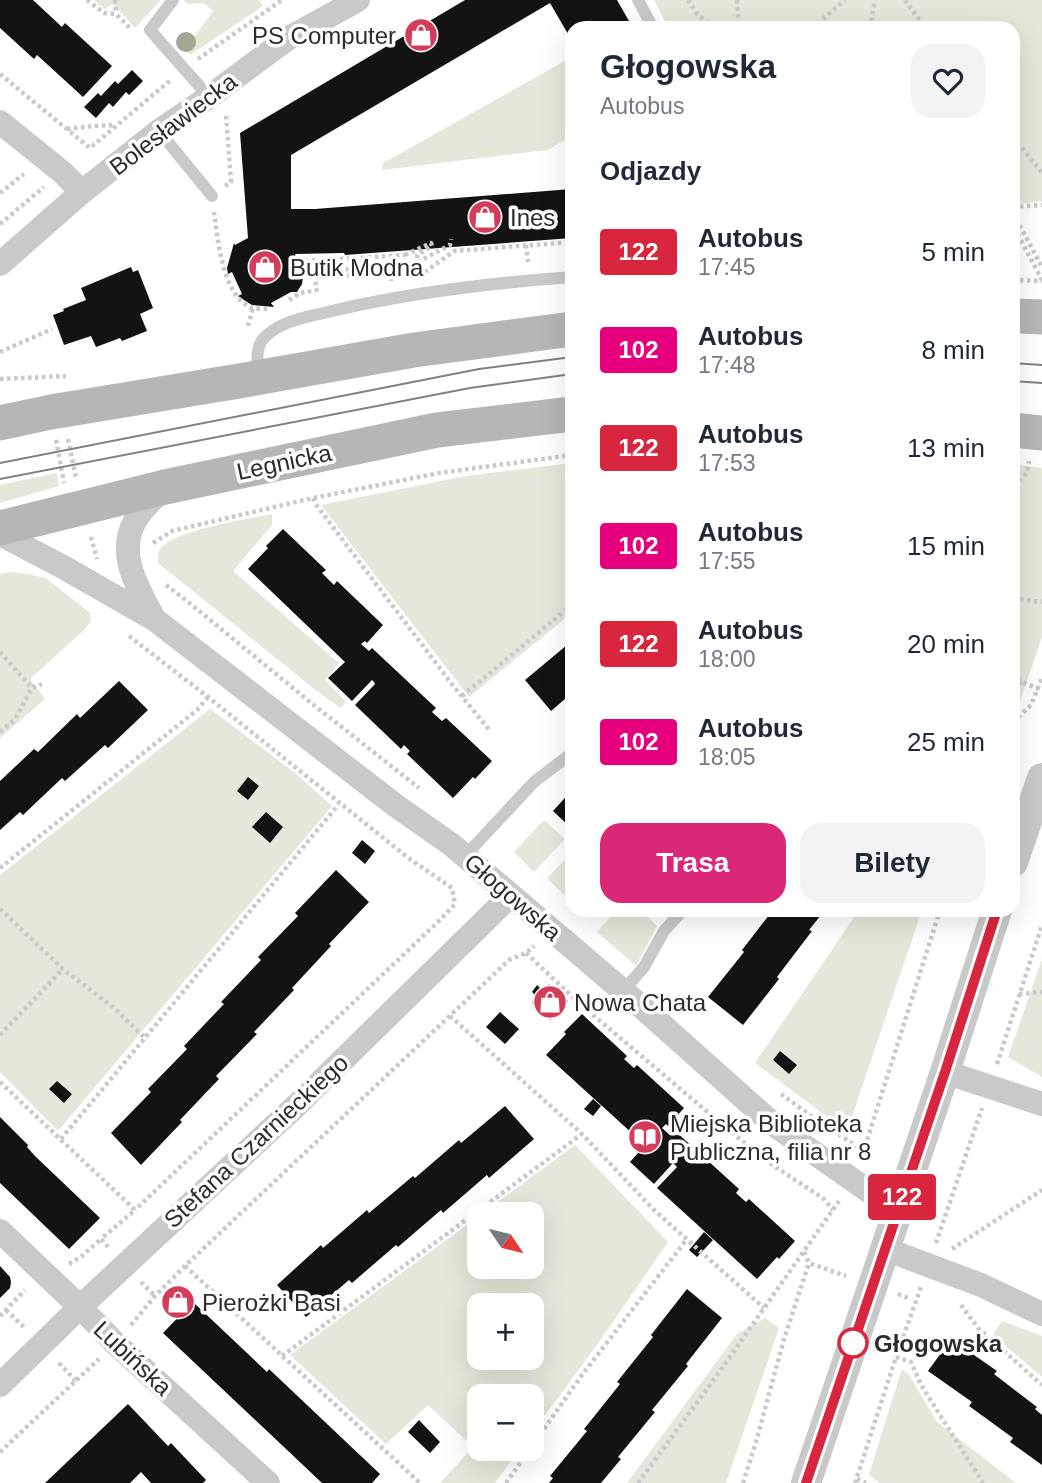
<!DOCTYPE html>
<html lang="pl">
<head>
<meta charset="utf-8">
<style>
  :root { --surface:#fff; --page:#f2f2f3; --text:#1f2937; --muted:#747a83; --accent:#db2777 }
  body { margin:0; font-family:Helvetica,sans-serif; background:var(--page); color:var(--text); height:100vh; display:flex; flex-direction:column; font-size:26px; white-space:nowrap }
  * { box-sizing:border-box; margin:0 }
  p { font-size:23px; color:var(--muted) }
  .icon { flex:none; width:38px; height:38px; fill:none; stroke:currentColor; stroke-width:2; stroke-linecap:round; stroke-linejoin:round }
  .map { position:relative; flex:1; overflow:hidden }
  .sheet { position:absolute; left:565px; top:21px; width:455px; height:896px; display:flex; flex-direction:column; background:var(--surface); border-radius:21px; box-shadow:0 7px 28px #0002 }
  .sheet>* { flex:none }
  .badge { padding:0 14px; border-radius:5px; font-size:24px; line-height:46px }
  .needle { width:46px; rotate:125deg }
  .buttons { position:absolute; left:467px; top:1202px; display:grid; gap:14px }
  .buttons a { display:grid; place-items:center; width:77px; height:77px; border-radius:14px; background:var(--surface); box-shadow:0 7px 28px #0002; font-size:35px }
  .map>.badge { position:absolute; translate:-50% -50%; box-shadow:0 0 0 4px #fff }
  h2 { padding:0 35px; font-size:26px; line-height:63px }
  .round { display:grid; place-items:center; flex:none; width:74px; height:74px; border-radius:21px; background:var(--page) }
  .overview { display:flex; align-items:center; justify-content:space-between; height:119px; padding:0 35px }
  h1 { font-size:33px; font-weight:700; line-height:52px }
  .cta { display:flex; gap:14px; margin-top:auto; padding:14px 35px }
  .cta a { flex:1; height:80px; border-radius:21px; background:var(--accent); color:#fff; font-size:28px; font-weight:700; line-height:80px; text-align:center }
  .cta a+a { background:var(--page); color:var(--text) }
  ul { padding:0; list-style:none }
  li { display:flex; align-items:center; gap:21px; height:98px; padding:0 35px }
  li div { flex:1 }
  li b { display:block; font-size:26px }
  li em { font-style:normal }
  li .badge { min-width:77px; font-weight:700; text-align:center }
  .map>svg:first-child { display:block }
  .green { fill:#e4e8da; fill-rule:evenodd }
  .building { fill:#131313 }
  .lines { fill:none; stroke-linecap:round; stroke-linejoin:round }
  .path { stroke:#c9c9c9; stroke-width:4.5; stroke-dasharray:3.5 3.5; stroke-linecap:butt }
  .service { stroke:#c9c9c9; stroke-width:12 }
  .minor { stroke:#c9c9c9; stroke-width:24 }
  .tertiary { stroke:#c9c9c9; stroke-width:30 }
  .secondary { stroke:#b6b6b6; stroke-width:35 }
  .tram { stroke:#818181; stroke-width:2 }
  .tree { fill:#a1a995 }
  .line-casing { stroke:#fff; stroke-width:16 }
  .line { stroke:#d7263d; stroke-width:10 }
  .stop-dot { fill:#fff; stroke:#d7263d; stroke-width:3.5 }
  .labels { text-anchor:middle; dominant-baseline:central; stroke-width:7; stroke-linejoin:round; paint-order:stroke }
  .poi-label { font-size:24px; fill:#2c2c2c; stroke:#fff; text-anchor:start }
  .street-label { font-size:24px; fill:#2c2c2c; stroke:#fff }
  .stop-label { font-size:24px; font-weight:bold; fill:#2c2c2c; stroke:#fff; text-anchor:start }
</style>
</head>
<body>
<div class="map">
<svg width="1042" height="1483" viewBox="0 0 1042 1483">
  <rect width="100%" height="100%" fill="#fff"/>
  <path class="green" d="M94,0h67l-26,28 -22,-24 -8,5z
    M183,0h76l4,6 -73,49 -13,-16 5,-6 13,3 18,-25 -10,-8 -15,1z
    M654,0h388v201l-21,3 -8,-2v-174h-344z
    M570,58l2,3v74l-24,15 -166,20 1,-7z
    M572,463v150l-103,84 -148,-192 145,-29z
    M1013,464l29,4v169l-22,64 -7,-1z
    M57,473l2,13 -59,17v-18z
    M272,514v11l-39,46 106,92 -14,17 21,22 -6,6 -27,-20 -155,-125c0,-6 -1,-10 3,-15 15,-18 86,-29 111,-34z
    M11,572l17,2 18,4 44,35 1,8 -7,9 -54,49 15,20 -45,39v-164z
    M210,709l84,63 38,34 -274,325 -58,-59v-197z
    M544,820l21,19 -31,33 -20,-20z
    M572,853v39l-5,6 -20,-20z
    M617,910h24l16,16 -21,40 -39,-34z
    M859,910h63l-75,221 -92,-68z
    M1042,959v118l-34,-20z
    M575,1145l93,97 -69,100 -67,91v-37h-52v53h40l-25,34h-55l33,-36 -45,-42 -42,39 -96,-89 189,-139 1,51h52v-53h-51zM480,1306h52v52h-52z
    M765,1318l14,10 -53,155h-99l110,-149z
    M1002,1321l40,15v41l-49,-42z
    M902,1369l7,6 28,47 79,61h-137l-10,-9z"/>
  <path class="building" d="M0,0h33l29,27 3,-4 47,43 -29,31 -46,-42 -3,4 -34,-31z
    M465,0h152l16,28h-61v13l-22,-38 -259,152v54h24l257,-20v49l-227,17 -1,-2 -49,1 9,16 -2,14 -5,8h-6l-20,11 3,4 -22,-2 -8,-5 -6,-4 4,-2 -10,-22 -4,2 -1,-6 7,-25 1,2 13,-7 -8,-105z
    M132,70l11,11 -14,14 -3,-3 -13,15 -4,-4 -13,15 -12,-11 14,-14 3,3 14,-15 3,3z
    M131,267l2,5 5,-2 15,38 -13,6 7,17 -25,10 -2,-3 -24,9 -5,-11 -27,9 -11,-30 11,-4 -1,-2 23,-9 -5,-12z
    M283,529l43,41 -4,3 12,12 3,-4 46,44 -16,18 -2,-2 -4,3 8,7 3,-3 64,60 -4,4 10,9 4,-3 46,43 -17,18 -2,-2 -20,21 -46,-44 3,-3 -6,-6 -3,4 -46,-44 20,-21 -1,-2 -2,-2 -20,21 -24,-23 17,-16 -97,-93 20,-21 -2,-2z
    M567,645l4,3 1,-1v46l-21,18 -26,-31z
    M119,681l29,29 -40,38 -3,-3 -40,36 -3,-3 -39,37 -3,-3 -20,18v-49l34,-32 4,3 39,-38 3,4z
    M248,777l11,9 -11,14 -11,-9z
    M572,790v39l-19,-18z
    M266,812l17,15 -13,16 -18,-16z
    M362,840l13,11 -10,13 -13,-11z
    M336,870l33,32 -40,42 2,2 -39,42 2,2 -40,42 3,2 -41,42 3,3 -39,41 2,2 -41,43 -30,-32 40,-41 -3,-3 39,-40 -3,-3 40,-42 -3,-2 40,-42 -3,-3 40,-41 -3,-3z
    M773,910h52l-16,20 3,1 -35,46 2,2 -36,46 -35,-28 36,-45 -2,-2z
    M549,984l19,17 -18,19 -18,-17 5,-6 -5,-5 5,-7 6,6z
    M500,1012l19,17 -14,15 -19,-17z
    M582,1014l45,42 -3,3 10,9 3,-3 47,43 -16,18 -2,-2 -4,4 8,7 4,-5 65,59 -3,4 10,9 3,-3 46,42 -16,18 -2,-2 -20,22 -100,-91 20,-21 -4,-4 -19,21 -24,-22 15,-17 -99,-90 20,-21 -2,-2z
    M780,1051l17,14 -8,9 -16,-14z
    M57,1081l15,13 -8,9 -15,-14z
    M593,1099l8,7 -8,10 -9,-7z
    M505,1106l29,33 -45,39 -2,-3 -44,38 -2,-3 -43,37 -2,-2 -44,38 -3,-3 -43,37 -29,-32 44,-40 2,3 44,-38 2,3 44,-37 2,2 44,-38 2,3z
    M0,1117l28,28 -1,2 8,9 65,62 -31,31 -69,-66z
    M704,1232l9,8 -16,17 -8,-7z
    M0,1266l10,11 1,5 -1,6 -10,10z
    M180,1288l11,11 -14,14 -12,-10z
    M687,1289l35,29 -36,46 2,2 -36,44 3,2 -37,45 3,2 -20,24h-52l4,-5 -3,-2 37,-45 -3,-2 36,-45 -3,-2 36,-45 -2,-2z
    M193,1302l74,70 2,-3 111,105 -8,9h-50l-159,-150z
    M951,1339l46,32 -3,3 43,33 -2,2 7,6v50l-32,-23 3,-4 -44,-32 3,-4 -44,-31z
    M128,1404l40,42 3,-3 35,37 -3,3h-52l-10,-11 -11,11h-85z
    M419,1420l21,22 -10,11 -22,-21z"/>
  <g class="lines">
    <path class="path" d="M87,0l17,13 12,1 15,15
      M115,0l1,14
      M688,0l9,14 18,14
      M737,0l2,28
      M905,0l20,28
      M812,28l33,-28
      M870,28l5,-28
      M198,59l84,-59
      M0,74l90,74 82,-69
      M67,129l26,-3 23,-1
      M1013,137l29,36
      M225,186l6,-4 -5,-68
      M0,193l24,-19
      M1013,207l29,-2
      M214,212c4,28 8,84 38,96 5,1 12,1 17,1
      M1013,213l29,54
      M1013,221l3,10 26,49
      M0,224l44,-37
      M526,245l2,17
      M405,255l26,-12 1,3 -15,9 1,7 32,-17 1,-6
      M305,261l100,-6v9l6,8h14l29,-21 118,-9
      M312,261l5,30
      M1013,280l29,1
      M391,281v-8l-64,4 -1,-6 79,-7
      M289,300l11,-7 17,-3
      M248,326l5,-18
      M0,352l52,-23
      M0,379l66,-3
      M68,439l8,39
      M56,440l8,43
      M1013,485l14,-12 2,-12
      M313,498l4,8 134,177 40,49
      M91,537l6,22
      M153,543l19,-12 141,-33 126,-25 133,-18
      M166,585l21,16 123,101 109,86
      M1013,598l29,4
      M129,636l79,61 199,160 45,31 3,16 -15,16 -305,290
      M0,652l32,36
      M1013,673l9,9 17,7
      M1013,688l9,-6
      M462,696l110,-91
      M1013,722l18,-17 11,-27
      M0,732l15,-13 17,-31 10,-4
      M0,868l197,-158 11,-13
      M0,909l63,60 51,39 31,30
      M526,953l53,50 132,112 54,45 59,39 9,11
      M1019,994l23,-2
      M450,1016l132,118 72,76 110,98
      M0,1035l63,-66
      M997,1064l45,-139
      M0,1082l135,128 -34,29 7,8
      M781,1094l30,22 53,35
      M61,1139l278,-335
      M863,1153l77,-243
      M936,1243l46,-135
      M952,1249l90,-59
      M804,1252l5,11 37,13
      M69,1264l13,-8 19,-17
      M185,1266l235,217
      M141,1282l14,14
      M898,1294l13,5
      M961,1305l17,23 64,57
      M6,1310l20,19
      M0,1316l25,-26
      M131,1325l24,-29 30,-30 324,-306 17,-7 8,-7
      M282,1356l300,-222
      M896,1357l15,5 10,23 62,98
      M59,1363l17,18
      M532,1446l50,-71 105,-136
      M0,1452l99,-93
      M857,1479l9,4
      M506,1483l24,-34
      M638,1483l80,-109 121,-173
      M743,1483l13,-41 28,-103 25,-76
      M855,1483l41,-126 25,-70"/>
    <path class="service" d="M173,0l-23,30 59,67
      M638,0l15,28
      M159,131l53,65
      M258,375c0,-11 -3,-27 5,-36 17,-19 46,-22 69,-28 80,-19 158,-28 240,-34
      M465,856l69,-74 38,-29
      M623,991l21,-24 20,-36 19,-21"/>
    <path class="minor" d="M0,122l62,50 20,20
      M0,264l82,-72 77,-61 50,-34 78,-58 71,-39
      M0,534l63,33 91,52 241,186 57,40 191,163 130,116 104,73 22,9
      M154,619c-15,-29 -38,-65 -19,-98 7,-13 19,-23 29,-33
      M945,1072l97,32
      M0,1231l80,76 35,36 153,140
      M885,1249l96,36 61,29
      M0,1385l80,-78 218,-203 212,-208"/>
    <path class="tertiary" d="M1013,862l29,-84
      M806,1483l139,-411 52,-162"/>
    <path class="secondary" d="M1013,316l29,1
      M0,423l51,-11 188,-31 175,-31 158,-21
      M1013,430l29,3
      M0,528l165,-41 272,-57 135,-16"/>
    <path class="tram" d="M1013,363l29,2
      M1013,381l29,2
      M0,463l479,-94 93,-12
      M0,479l470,-91 102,-14"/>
  </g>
  <circle class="tree" cx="186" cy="42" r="10"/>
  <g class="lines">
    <g class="line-casing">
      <path id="line" d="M806,1483l139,-411 52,-162"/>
    </g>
    <use href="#line" class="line"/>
  </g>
  <defs>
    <g id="shop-disc" transform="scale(1.75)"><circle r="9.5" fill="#d43d5a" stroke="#fff"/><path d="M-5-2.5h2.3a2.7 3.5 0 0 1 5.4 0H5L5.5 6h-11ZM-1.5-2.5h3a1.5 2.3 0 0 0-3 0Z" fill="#fff"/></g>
    <g id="library-disc" transform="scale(1.75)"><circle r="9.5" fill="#d43d5a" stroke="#fff"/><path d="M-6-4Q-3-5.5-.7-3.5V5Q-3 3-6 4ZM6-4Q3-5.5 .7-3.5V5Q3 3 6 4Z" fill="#fff"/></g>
  </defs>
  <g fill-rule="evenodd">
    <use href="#shop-disc" x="421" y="35"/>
    <use href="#shop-disc" x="485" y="217"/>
    <use href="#shop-disc" x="265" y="267"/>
    <use href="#shop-disc" x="550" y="1002"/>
    <use href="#library-disc" x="645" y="1137"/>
    <use href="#shop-disc" x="178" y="1302"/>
  </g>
  <circle class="stop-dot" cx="853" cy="1343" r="14"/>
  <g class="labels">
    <g class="poi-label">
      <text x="396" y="35" text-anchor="end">PS Computer</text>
      <text x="510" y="217">Ines</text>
      <text x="290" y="267">Butik Modna</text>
      <text x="574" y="1002">Nowa Chata</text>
      <text x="670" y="1123">Miejska Biblioteka<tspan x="670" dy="28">Publiczna, filia nr 8</tspan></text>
      <text x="202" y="1302">Pierożki Basi</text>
    </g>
    <g class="street-label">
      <text transform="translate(173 124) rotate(-37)">Bolesławiecka</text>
      <text transform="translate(284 462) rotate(-12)">Legnicka</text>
      <text transform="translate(513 897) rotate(41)">Głogowska</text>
      <text transform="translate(256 1141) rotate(-43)">Stefana Czarnieckiego</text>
      <text transform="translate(133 1358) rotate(43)">Lubińska</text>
    </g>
    <g class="stop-label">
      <text x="874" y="1343">Głogowska</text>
    </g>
  </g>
</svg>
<div class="buttons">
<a><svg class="needle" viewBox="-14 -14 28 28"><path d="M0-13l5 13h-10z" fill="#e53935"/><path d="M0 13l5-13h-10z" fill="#747a83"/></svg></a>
<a>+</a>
<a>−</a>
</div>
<b class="badge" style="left:902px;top:1197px;background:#d7263d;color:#fff">122</b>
<section class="sheet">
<div class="overview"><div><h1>Głogowska</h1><p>Autobus</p></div><a class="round"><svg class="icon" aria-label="heart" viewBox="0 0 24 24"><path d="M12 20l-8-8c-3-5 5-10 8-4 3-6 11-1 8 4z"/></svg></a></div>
<h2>Odjazdy</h2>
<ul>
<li><span class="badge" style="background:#d7263d;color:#fff">122</span><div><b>Autobus</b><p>17:45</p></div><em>5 min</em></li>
<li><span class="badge" style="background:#e6007e;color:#fff">102</span><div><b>Autobus</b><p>17:48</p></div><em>8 min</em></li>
<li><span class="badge" style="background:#d7263d;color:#fff">122</span><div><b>Autobus</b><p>17:53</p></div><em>13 min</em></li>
<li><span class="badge" style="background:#e6007e;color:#fff">102</span><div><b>Autobus</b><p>17:55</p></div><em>15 min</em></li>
<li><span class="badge" style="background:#d7263d;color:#fff">122</span><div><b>Autobus</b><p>18:00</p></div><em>20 min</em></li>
<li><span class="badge" style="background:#e6007e;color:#fff">102</span><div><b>Autobus</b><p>18:05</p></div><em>25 min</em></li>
</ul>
<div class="cta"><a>Trasa</a><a>Bilety</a></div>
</section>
</div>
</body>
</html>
